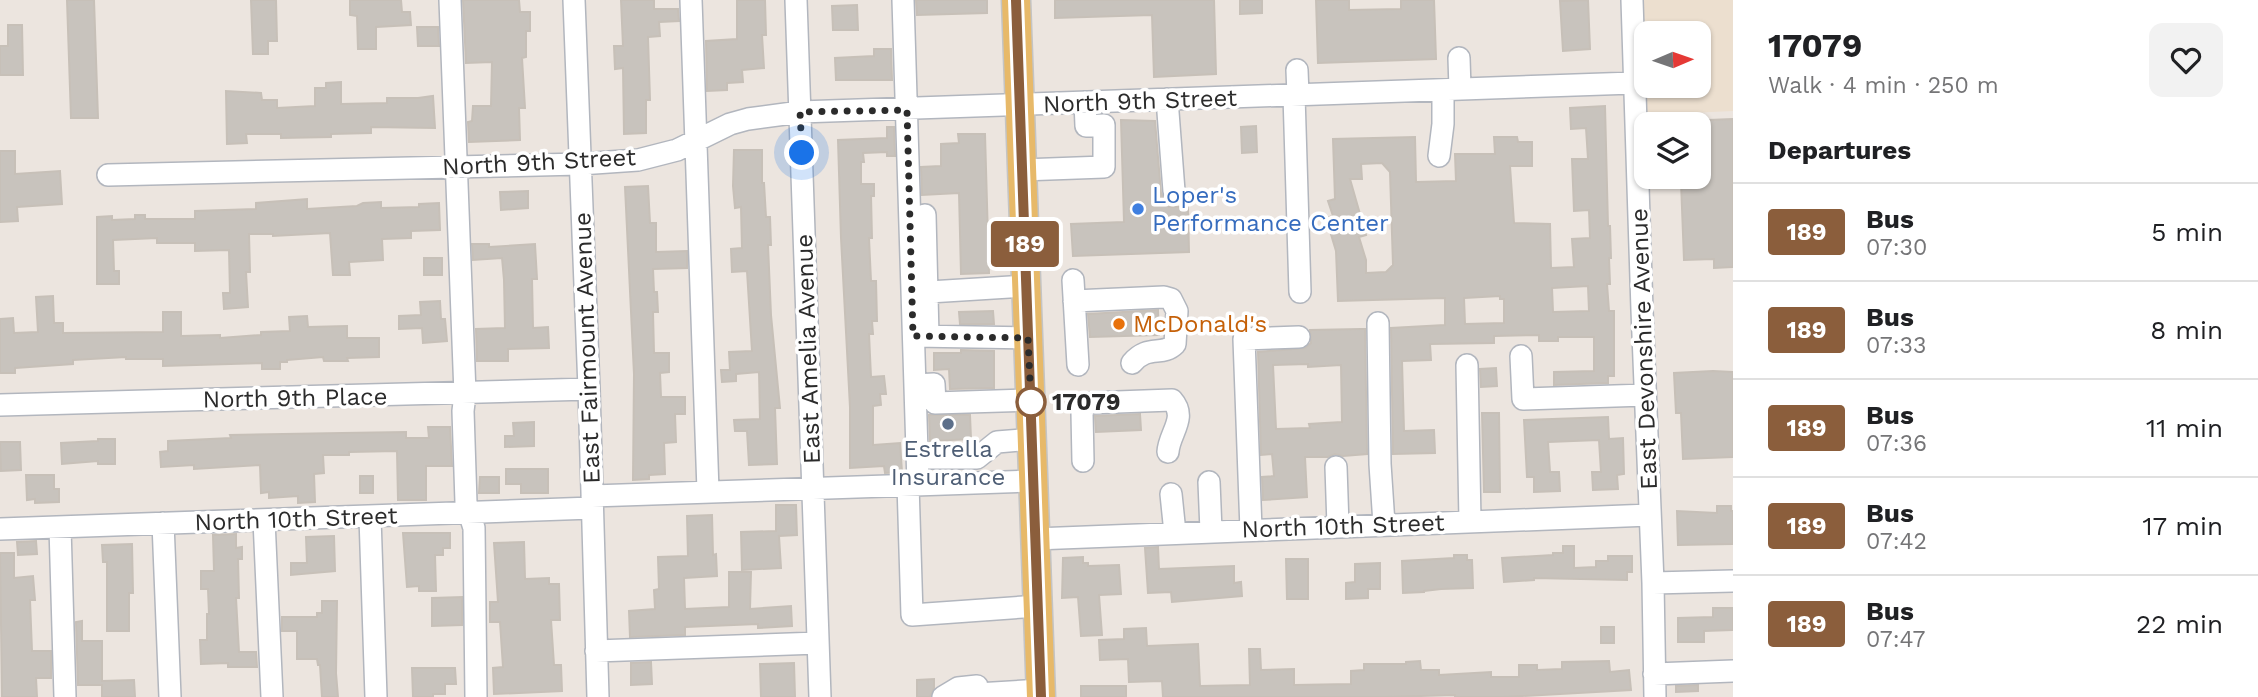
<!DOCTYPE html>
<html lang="en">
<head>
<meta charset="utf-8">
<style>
  :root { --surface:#fff; --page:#f2f2f2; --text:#202124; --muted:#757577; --line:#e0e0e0 }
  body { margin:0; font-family:"Work Sans",sans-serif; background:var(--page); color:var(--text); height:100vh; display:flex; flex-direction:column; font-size:26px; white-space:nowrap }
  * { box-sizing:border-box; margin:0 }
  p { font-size:23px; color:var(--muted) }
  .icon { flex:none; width:38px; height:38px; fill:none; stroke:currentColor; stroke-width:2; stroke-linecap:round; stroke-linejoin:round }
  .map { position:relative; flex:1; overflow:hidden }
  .drawer { display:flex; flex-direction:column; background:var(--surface); width:525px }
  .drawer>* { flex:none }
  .badge { padding:0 14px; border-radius:5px; font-size:24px; line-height:46px }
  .needle { width:46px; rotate:88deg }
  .controls { position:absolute; left:1634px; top:21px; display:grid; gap:14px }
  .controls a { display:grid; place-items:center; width:77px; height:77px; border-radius:14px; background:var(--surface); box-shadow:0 2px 5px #0004; font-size:35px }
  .you { position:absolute; width:35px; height:35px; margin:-18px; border:5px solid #fff; border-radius:50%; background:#1a73e8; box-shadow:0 0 0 10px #1a73e833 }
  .map>.badge { position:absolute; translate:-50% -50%; box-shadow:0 0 0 4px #fff }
  h2 { padding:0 35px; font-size:26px; line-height:63px }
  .round { display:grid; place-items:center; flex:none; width:74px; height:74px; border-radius:14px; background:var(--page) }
  .headline { display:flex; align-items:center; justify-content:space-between; height:119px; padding:0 35px }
  h1 { font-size:33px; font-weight:700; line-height:52px }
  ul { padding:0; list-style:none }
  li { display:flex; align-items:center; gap:21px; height:98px; padding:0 35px; border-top:2px solid var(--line) }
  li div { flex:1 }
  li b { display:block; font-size:26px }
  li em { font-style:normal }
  li .badge { min-width:77px; font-weight:700; text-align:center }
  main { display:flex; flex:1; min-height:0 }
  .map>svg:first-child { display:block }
  .education { fill:#ecdfcf; fill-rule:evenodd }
  .building { fill:#c8c3bd; stroke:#c7c0b8; stroke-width:2; fill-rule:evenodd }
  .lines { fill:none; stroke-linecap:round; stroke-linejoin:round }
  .minor-casing { stroke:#b2b6be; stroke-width:24 }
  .major-casing { stroke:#c4c4c4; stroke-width:31 }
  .minor { stroke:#fff; stroke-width:21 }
  .major { stroke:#e7b969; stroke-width:28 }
  .line-casing { stroke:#fff; stroke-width:16 }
  .line { stroke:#8b5e3c; stroke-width:10 }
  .walk { stroke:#2b2b2b; stroke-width:7; stroke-dasharray:0 12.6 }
  .shop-dot { fill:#3f7fe0; stroke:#fff; stroke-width:2.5 }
  .food-dot { fill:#e8710a; stroke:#fff; stroke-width:2.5 }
  .stop-dot { fill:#fff; stroke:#8b5e3c; stroke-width:3.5 }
  .service-dot { fill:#5c6f8a; stroke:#fff; stroke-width:2.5 }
  .labels { text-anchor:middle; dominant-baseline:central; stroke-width:7; stroke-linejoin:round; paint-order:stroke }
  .street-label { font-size:24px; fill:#2b2b2b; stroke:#fff }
  .shop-label { font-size:24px; fill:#366cbe; stroke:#fff; text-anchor:start }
  .food-label { font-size:24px; fill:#c56008; stroke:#fff; text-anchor:start }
  .stop-label { font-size:24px; font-weight:bold; fill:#2b2b2b; stroke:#fff; text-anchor:start }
  .service-label { font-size:24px; fill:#4e5e75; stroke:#fff }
</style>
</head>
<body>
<main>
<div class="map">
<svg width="1733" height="697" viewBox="0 0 1733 697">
  <rect width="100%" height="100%" fill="#ece5df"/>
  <path class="education" d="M1643,0h90v111l-86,4zM1647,33h52v53h-52z"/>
  <path class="building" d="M67,0h27l4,118h-27z
    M251,0h25l1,41h-9v13h-15z
    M350,0h51l1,12h8l1,13 -35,2v22h-18l-1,-33 -7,-1z
    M463,0h56l1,12h10v19h-4v26l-4,1 3,50h-6l1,32 -51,2 -1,-20 4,-1 1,-15h18l1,-44 -26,1z
    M621,0h33v9h24l1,12 -20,1 1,14 -12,1 2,63h-4v33l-22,1 -1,-66 -8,1 -1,-23h9z
    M737,0h28l1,35h-4l2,33 -22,2 1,12 -16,1v7l-20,1 -1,-50 31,-2z
    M916,0h71v13l-70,2z
    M1055,0h159l2,74 -62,3 -2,-62 -97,3z
    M1240,0h22v13l-22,1z
    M1316,0h33v10l52,-1v-9h33l2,59 -118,4z
    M1588,0l2,49 -27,2 -3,-50z
    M857,5l1,25h-25l-1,-24z
    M8,25h14l1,50h-23v-29h8z
    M417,27h21l1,19h-21z
    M874,49h17l1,31h-56l-1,-22 39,-2z
    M341,82v22l46,-1v-5h31l15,-2 2,32 -64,-1v6l-40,1v3l-50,1v-4h-35l1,9 -20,1 -1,-53 35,2 1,7h15v8l38,-2v-18h11v-5z
    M1605,106l3,120h2l1,32h-2l1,26h-3l2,27h5v65h-6v7l-54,2v-13l40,-1v-34h-36v4h-19v-6l-45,1v7l-64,1 1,16 -29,1 2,70 30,-1 1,23 -42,1 -2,-126 54,-3v-27l-107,3 -2,-50 -10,-33 7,-2 -5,-15 7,-2 -2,-60 82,-2 1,45 40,-1 -1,-27h40l-1,-17h23l1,5h14v24h-22l4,57 36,1 1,44 23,-1 -2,-28 18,-1 -1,-28 -15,1 -2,-52h16l-2,-31 -15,1 -1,-21zM1382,163l8,9 3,93 -7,7 -20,1v-13l-7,-23 7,-2 -16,-56h12l-1,-15zM1588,286l1,25 -36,1 -1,-24zM1500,296v3h4v24l-39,1 -1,-26z
    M1733,119v148l-19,1v-9l-30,1 -3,-78h7v-5h11v-47h11l-1,-10z
    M1121,120l34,1 6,72 3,6 5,4v4h19l1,45 -116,4 -2,-32 53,-2z
    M1256,126l1,26 -15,1 -1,-26z
    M887,127h7l1,29h-8v-4l-24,1 1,9h-3v22h13v12h-3l1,42h-3l2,43h5l1,40h-5l1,13h-4l2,43 13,-1 2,18h-6l1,11 -8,1v39l27,-2 2,29 -17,1 -1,-7 -34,2v-61l-9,-169 -3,-98 49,-2z
    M958,134h27l4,139 -28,1 -2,-81 -37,2 -1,-28 20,-1v-22l18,-1z
    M734,150h28v33h2l2,34h4l1,28h-3l3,70 9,93h-5l2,56 -28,1 -2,-34h-12l-1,-11 26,-1 -1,-47 -23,2v7l-14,1 -1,-12h9l-1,-18 23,-1 -5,-80 -15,1 -1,-23 11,-1 -1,-41 -6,1 -2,-22z
    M0,151h15v23l45,-3 2,33 -45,3 1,14 -18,1z
    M648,186l2,37h6v29l31,-1v17l-34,1 1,23h3l1,20h-5l1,41h15v19l-9,1 1,24h24v17h-10l1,28 -12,1 1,31 -16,1v4l-16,1 1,-106 -9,-187z
    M528,191v17l-27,2 -1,-18z
    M307,199v10l50,-3 6,-3 18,-1v6l38,-1v-3l20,-1 1,27 -29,1v7l-29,1 1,21 -34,2 1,13h-17l-3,-42 -57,3v-2h-24l1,38h-4l2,35 -24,2 -1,-16h7l-1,-43 -34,1v-8h-38v-5l-44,2 1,31h5v13h-22v-67l15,-1v4l23,-1v-4h10v4h50v-8l61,-2v-6z
    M472,244h17v3l46,-3 2,35h-5l1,49 15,-1 1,21 -41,1v12h-31l-1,-32 29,-1 -1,-48 -2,-22 -29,2z
    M424,258h18v17h-18z
    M53,296l1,27h9v10l100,-1v-20h18v24l39,-1v3l41,-3v-3l29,-1 -1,-14 18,-1 1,11 39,-1v12h32v19l-32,1 1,3h-24l-1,-4 -36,3v2h-7v7h-18v-6l-99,3v-7h-37v-2l-53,3v4l-58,4v5h-15v-54l13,-1 1,15 24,-1 -2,-35z
    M440,301l1,18h4l2,22 -24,2 -1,-15 -23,1v-13l22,-1 -1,-13z
    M1158,310l1,25 -69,2 -2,-23z
    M993,311l1,13h-34l-1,-12z
    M1361,329h4l2,125 -24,2 -8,-2 -7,3h-23l2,40 -44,3 -1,-23 12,-1 -2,-22 -11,1 -3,-103 47,-4 6,-5 -1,-13zM1308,364v3l33,-2 1,57 -33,2 1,4 -34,1 -3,-64z
    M961,350l33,1v37l-44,1 -1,-20 -15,1v-17h27z
    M1496,368l1,18 -16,1 -1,-18z
    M1713,371l20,1v85l-50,2 -2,-46h-5l-2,-40z
    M1482,413h17l1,79h-16z
    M1140,414l1,16 -45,2 -1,-16z
    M929,415h41l1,24 -41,2z
    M1608,417l1,22 14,-1 1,36 -7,1 1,14 -25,1 -1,-18h9l-2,-32 -51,2 2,30h9l1,19 -26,1v-15h-7l-3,-57z
    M534,422v24l-29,1v-11h9l-1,-13z
    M428,427h22l2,39h-26v34h-28l-1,-49 -48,1v3h-26l1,18 -10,1 1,28 -17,1v-7l-29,2v-6l-8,1 -1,-28 -66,4v-4l-33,2 -1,-15 8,-1v-10l63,-3 -1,-3 112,-2 64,-1v6h23z
    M98,439h17v25h-17v-3l-36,3 -1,-21 37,-2z
    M0,442h20l1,28 -20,1z
    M506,469h42v24h-27v-9h-15z
    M26,475h28v14h5v13l-24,1v-4l-8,1z
    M360,476h13v17h-13z
    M480,477h19v16h-20z
    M776,505h20l1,30 -18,1 2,32 -39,2 -1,-38 35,-1z
    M1717,506h14v5h2v33l-55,1 -1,-34 40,2z
    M712,515l1,40 3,-1 1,22 -33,2 1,31 44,-2v-35h22l-1,37 41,-3 1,20 -34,2v-4l-73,3v8l-55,2 -1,-26 26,-2 -1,-19 5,-1 -1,-32 30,-1 -1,-40z
    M403,533h47v15h-7v7h-8l1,36h-17v-5l-12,1z
    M236,534v14l6,-1v12h-4l1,39h-3l3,54h17l1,15h-29v-4l-27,1 -1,-24h7v-26h2l-1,-25h-7v-18h13l-1,-36z
    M334,536l1,35 -44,4v-12h16l-1,-26z
    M36,541l1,13 -19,1 -1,-13z
    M524,542l1,37 24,-1v6h10l1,36h-9l3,45h7l1,26 -68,3 -1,-26 10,-1 -3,-45h-10v-20h8l-4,-59z
    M132,544l1,49h-4v38h-22v-69h-4l-1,-17z
    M1563,546h11v22l22,-1v-6h12v-5h24v16h-5v8l-93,-2v2l-30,2 -2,-24 51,-3v-2h10z
    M1158,547l1,22 75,-3v17l7,-1 1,14 -70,6 -1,-10 -23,1 -3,-45z
    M0,553h14v25l19,-2 2,24h-5l2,51h19v27h-15l1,19h-35z
    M1454,555h13v5h5l1,28 -32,1 -17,2v1l-21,1 -1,-32 52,-3z
    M1083,557v6h5v3l31,-1 2,29 -22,1 3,40 -21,1 -3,-39 -16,1 1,-40z
    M1286,559h22v40h-21z
    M1380,563v26h-12v9l-22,1v-16l9,-1v-18z
    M462,597v28l-30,1v-28z
    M322,601h15l-1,72 2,24h-16l-2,-32h-2l-1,-6h-20v-28h-15v-14h35v-4h5z
    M1713,608h20v22l-29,1v11h-26v-24l35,-1z
    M82,621v20h20v40l32,-1 1,17h-33v-12h-24l-2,-63z
    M1601,627h13v16h-13z
    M1146,628l1,18 51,-2 2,42 50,-1 -1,-36h11l1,21 33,-1v16l57,-1v-13l13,-1v-6h42v-2l14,-1 1,9h18v5l52,-3v5h28v-12h18v5l25,-1v-7l47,-1 1,11 19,-2 2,20 -127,7h-49v-2l-69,2h-223l-1,-16 -33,1 -1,-23 -28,1 -1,-20 25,-1v-10z
    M651,662l1,22 -21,1v-22z
    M794,663l1,34h-34l-1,-33z
    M412,668h43l1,16h-11v10h-12v3h-20z
    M934,679v9l-4,9h-13v-17z
    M1698,685v6l-22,1v-6z
    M1081,686h45v11h-45z"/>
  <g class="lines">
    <g class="minor-casing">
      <path id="minor" d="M450,0l15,394 -2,17 3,92 8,25 2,169
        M574,0l15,389 9,308
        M691,0l17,491
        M796,0l24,697
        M903,0l15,484
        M1632,0l10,310 11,273 2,114
        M1459,58l1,31
        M1297,70l1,25
        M1294,95l6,197
        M1167,99l7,92
        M1439,156l4,-32v-34
        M1022,170l82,-3v-42l-18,1 -1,-24
        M108,175l472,-11 58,-4 39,-10 53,-26 18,-5 52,-7 833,-29
        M925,215l3,121
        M1073,280l5,85
        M913,293l113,-7
        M1074,301l90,-4 7,2 6,12 -2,33c-13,13 -27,0 -43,19
        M1378,323l2,141 4,60
        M915,336l113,2
        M1521,356l2,43 122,-4
        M1467,365l3,156
        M915,385l19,-1 1,19 95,-3
        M0,405l589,-16
        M917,458h60l20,-16 35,-3
        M1083,461l-1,-48 3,-8 4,-2 83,-3c16,18 -3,33 -4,52
        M1336,467l2,59
        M1209,482l2,49
        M908,484l4,131 126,-9
        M1171,494l4,39
        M592,496l441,-15
        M370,517l6,180
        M264,520l8,177
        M163,523l7,174
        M60,527l5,170
        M0,529l592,-21
        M1251,530l-7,-191 55,-2
        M1035,539l615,-24
        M1653,583l80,-2
        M596,651l222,-8
        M1654,674l79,-3
        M943,697l15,-9 19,-2v8l64,-4"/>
    </g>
    <g class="major-casing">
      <path id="major" d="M1016,0l25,697"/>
    </g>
    <use href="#minor" class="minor"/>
    <use href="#major" class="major"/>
  </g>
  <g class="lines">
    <g class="line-casing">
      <path id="line" d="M1016,0l25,697"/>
    </g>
    <use href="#line" class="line"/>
    <path class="walk" d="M802,153l-2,-41 107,-2 6,226 115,2 3,64"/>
  </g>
  <circle class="shop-dot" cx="1138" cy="209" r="7"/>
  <circle class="food-dot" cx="1119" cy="324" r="7"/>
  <circle class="stop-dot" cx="1031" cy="402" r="14"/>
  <circle class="service-dot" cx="948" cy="424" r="7"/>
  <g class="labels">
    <g class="street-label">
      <text transform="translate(1140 101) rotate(-2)">North 9th Street</text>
      <text transform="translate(539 162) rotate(-3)">North 9th Street</text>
      <text transform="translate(587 348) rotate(-92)">East Fairmount Avenue</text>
      <text transform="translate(808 349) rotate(-92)">East Amelia Avenue</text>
      <text transform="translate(1644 349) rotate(-92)">East Devonshire Avenue</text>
      <text transform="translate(295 398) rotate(-1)">North 9th Place</text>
      <text transform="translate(296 519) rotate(-2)">North 10th Street</text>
      <text transform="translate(1343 526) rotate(-2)">North 10th Street</text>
    </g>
    <g class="shop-label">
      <text x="1152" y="195">Loper's<tspan x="1152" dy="28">Performance Center</tspan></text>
    </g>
    <g class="food-label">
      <text x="1133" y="324">McDonald's</text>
    </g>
    <g class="stop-label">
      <text x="1052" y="402">17079</text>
    </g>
    <g class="service-label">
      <text x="948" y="449">Estrella<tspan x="948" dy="28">Insurance</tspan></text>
    </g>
  </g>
</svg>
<div class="controls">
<a><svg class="needle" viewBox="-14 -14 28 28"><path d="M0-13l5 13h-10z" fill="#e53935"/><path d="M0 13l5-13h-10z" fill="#757577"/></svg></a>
<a><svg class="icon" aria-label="layers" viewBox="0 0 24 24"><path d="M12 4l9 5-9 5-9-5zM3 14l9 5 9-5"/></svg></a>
</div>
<div class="you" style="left:802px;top:153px"></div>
<b class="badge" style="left:1025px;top:244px;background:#8b5e3c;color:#fff">189</b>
</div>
<section class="drawer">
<div class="headline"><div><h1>17079</h1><p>Walk · 4 min · 250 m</p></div><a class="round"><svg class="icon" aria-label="heart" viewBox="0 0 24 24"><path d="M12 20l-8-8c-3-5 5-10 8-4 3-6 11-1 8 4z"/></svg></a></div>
<h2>Departures</h2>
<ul>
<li><span class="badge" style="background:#8b5e3c;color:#fff">189</span><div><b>Bus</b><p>07:30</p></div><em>5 min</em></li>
<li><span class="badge" style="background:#8b5e3c;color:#fff">189</span><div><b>Bus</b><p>07:33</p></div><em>8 min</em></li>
<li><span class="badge" style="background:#8b5e3c;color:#fff">189</span><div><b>Bus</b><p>07:36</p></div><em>11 min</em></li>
<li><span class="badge" style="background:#8b5e3c;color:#fff">189</span><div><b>Bus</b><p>07:42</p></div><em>17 min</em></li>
<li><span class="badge" style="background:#8b5e3c;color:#fff">189</span><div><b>Bus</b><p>07:47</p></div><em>22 min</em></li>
</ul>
</section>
</main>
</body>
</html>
